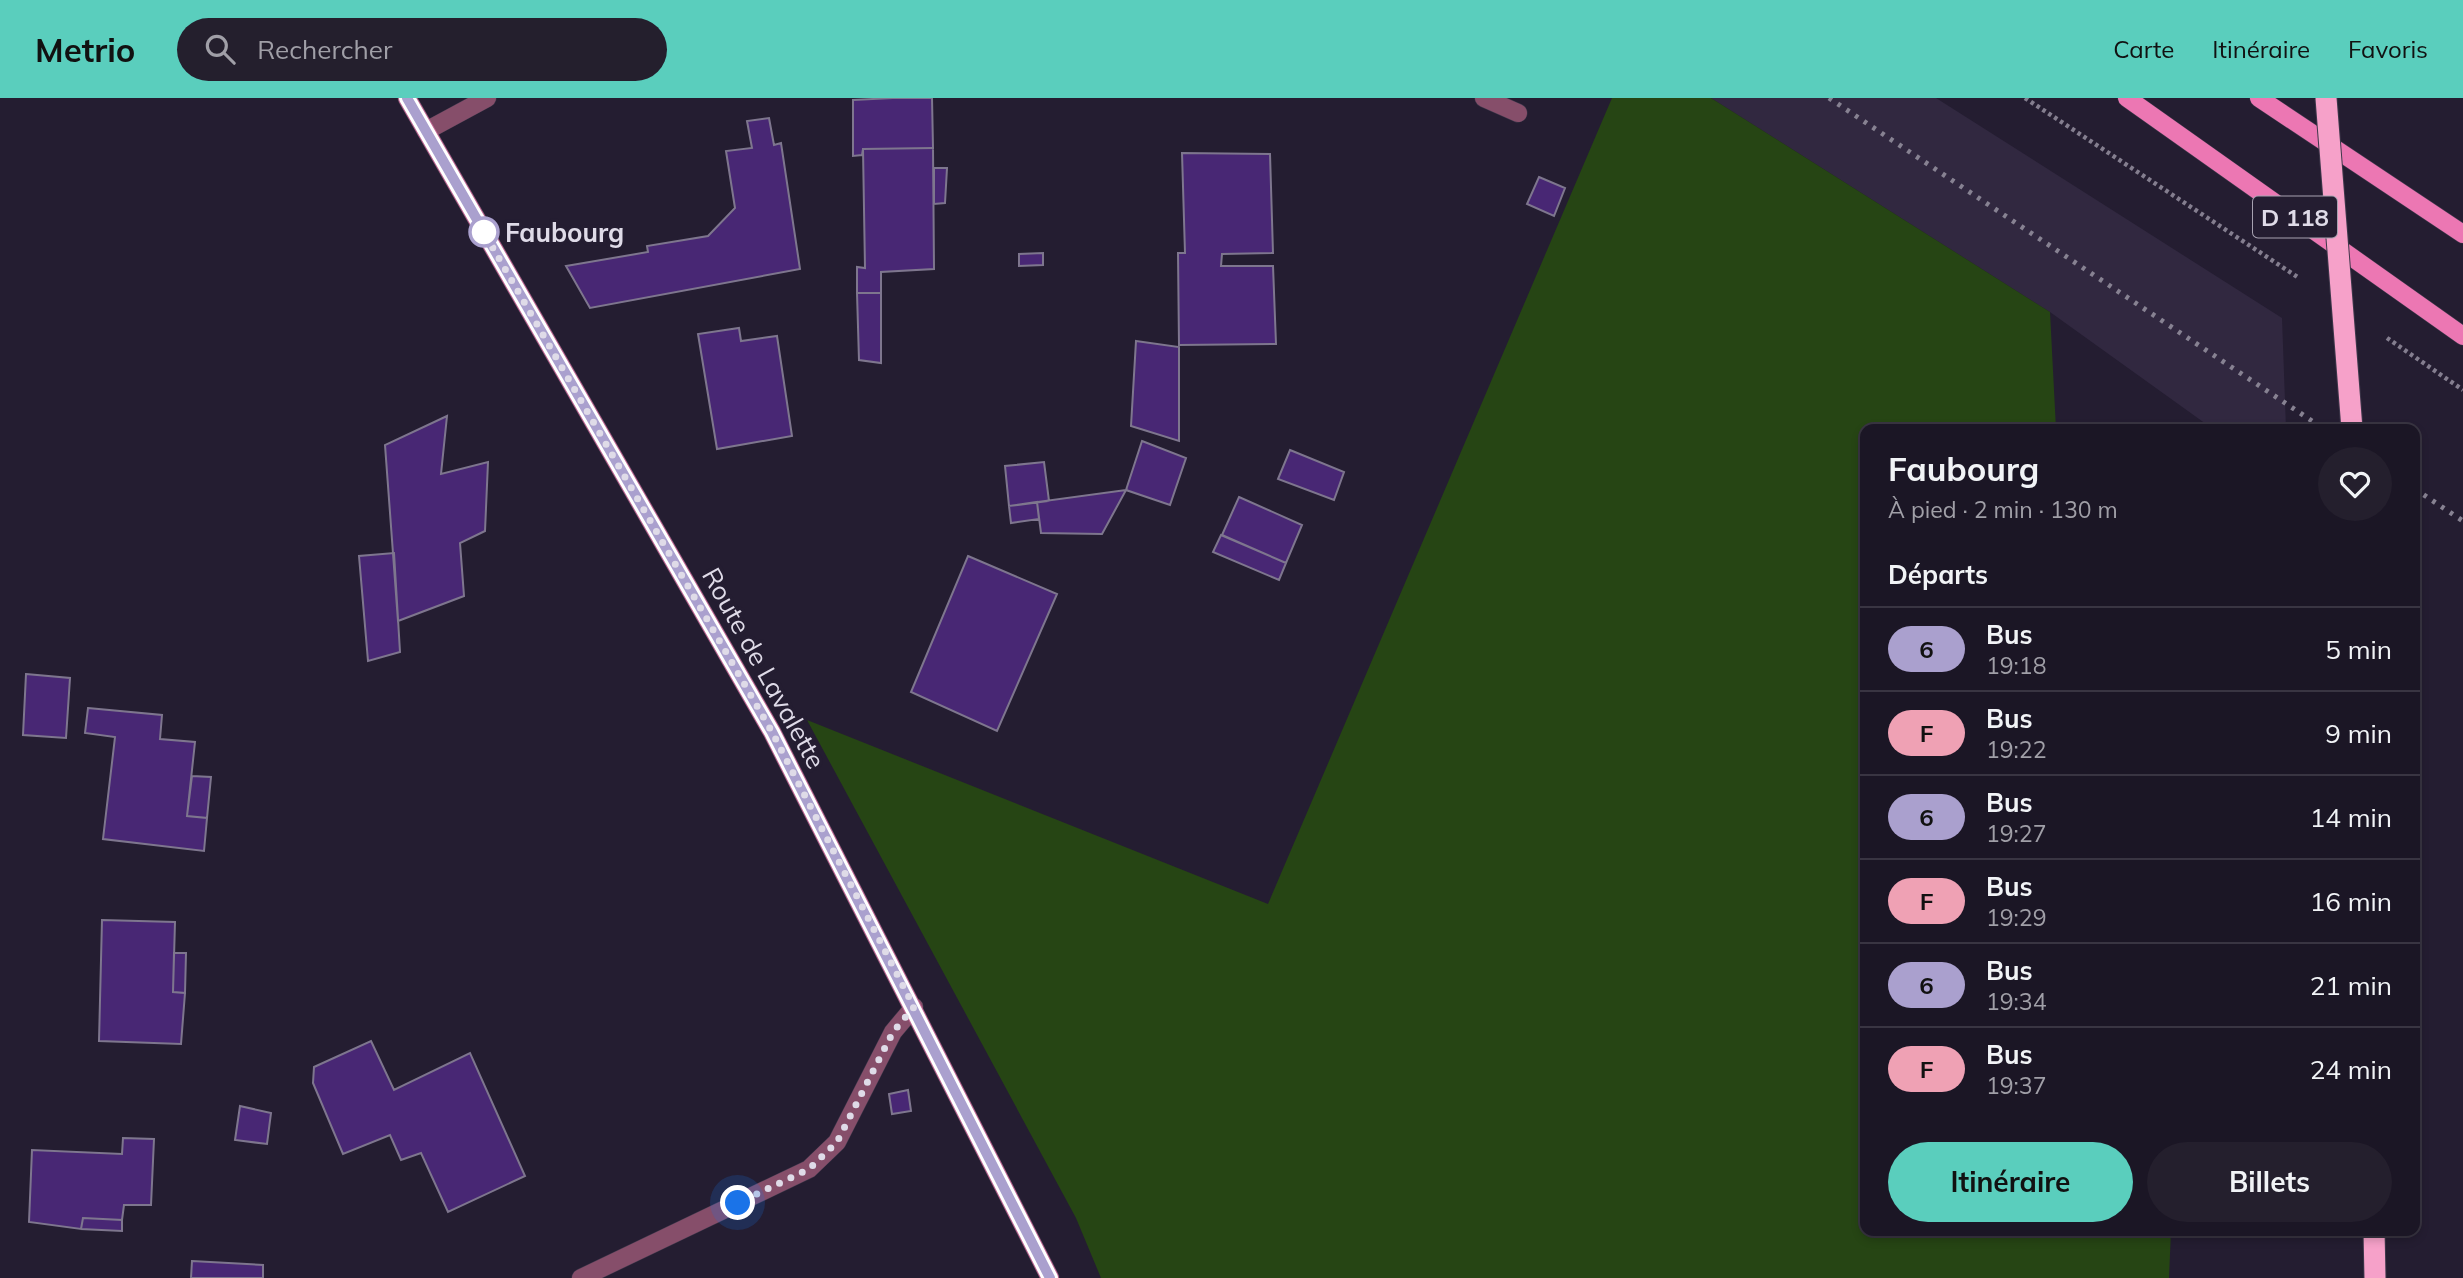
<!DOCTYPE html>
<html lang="fr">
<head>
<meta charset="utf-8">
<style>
  :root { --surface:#1b1625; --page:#241f2d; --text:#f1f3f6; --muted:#a09fa7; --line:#393542; --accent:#5acebd }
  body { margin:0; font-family:Mulish,sans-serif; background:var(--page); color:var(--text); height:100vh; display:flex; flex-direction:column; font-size:26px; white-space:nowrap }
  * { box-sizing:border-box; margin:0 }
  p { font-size:23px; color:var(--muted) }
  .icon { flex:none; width:38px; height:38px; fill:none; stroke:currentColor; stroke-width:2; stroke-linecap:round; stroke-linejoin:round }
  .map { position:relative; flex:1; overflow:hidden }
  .drawer { position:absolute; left:1860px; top:326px; width:560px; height:812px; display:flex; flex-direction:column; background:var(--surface); border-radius:14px; box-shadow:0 4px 10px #0003,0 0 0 2px var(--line) }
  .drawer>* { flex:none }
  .badge { padding:0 14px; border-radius:23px; font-size:24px; line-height:46px }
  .you { position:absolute; width:35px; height:35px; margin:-18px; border:5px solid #fff; border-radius:50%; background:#1a73e8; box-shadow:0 0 0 10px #1a73e833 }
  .map>.badge { position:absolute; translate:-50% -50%; box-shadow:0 0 0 4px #fff }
  h2 { padding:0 28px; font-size:26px; line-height:63px }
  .round { display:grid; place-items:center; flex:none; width:74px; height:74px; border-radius:37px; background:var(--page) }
  .head { display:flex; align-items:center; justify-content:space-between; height:119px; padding:0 28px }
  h1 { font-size:33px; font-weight:700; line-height:52px }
  .cta { display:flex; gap:14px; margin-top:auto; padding:14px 28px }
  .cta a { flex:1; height:80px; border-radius:42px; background:var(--accent); color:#111; font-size:28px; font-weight:700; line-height:80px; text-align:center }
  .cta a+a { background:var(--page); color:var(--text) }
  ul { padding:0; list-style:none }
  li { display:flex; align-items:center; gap:21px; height:84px; padding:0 28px; border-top:2px solid var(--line) }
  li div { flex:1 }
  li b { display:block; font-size:26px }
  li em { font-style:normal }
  li .badge { min-width:77px; font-weight:700; text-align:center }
  header { display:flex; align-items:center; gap:42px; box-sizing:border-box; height:98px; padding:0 35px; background:var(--accent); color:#111 }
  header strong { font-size:33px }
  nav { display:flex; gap:38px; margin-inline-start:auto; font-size:24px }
  .search { width:490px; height:63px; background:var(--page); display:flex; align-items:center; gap:18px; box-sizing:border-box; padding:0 24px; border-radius:38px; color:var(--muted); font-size:26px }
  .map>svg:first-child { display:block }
  .built { fill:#312840 }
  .green { fill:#264514 }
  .building { fill:#482774; stroke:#7e768e; stroke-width:2 }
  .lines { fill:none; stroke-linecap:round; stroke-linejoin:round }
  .service-casing { stroke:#3e384b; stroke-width:19 }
  .minor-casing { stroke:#3e384b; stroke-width:19 }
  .secondary-casing { stroke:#3e384b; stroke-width:19 }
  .primary-casing { stroke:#3e384b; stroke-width:19 }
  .motorway-casing { stroke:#3e384b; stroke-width:23 }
  .path { stroke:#847e8f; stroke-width:4.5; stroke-dasharray:3.5 3.5; stroke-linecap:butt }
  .service { stroke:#864e6a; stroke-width:18 }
  .minor { stroke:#864e6a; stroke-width:18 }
  .secondary { stroke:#c06693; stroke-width:18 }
  .primary { stroke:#ec77b3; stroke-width:18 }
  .motorway { stroke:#f6a1c9; stroke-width:21 }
  .rail { stroke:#878292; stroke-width:5; stroke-dasharray:3.5 7; stroke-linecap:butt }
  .motorway-bridge-casing { stroke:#3e384b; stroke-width:23; stroke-linecap:butt }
  .motorway-bridge { stroke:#f6a1c9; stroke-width:21 }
  .line-casing { stroke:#fff; stroke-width:16 }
  .line { stroke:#aaa0ce; stroke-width:10 }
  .walk { stroke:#dfdbe8; stroke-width:7; stroke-dasharray:0 12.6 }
  .stop-dot { fill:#fff; stroke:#aaa0ce; stroke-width:3.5 }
  .labels { text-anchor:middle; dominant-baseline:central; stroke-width:7; stroke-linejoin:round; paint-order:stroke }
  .shield { fill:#241d31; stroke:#a7a2b1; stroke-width:2 }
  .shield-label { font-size:24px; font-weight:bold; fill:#dfdbe8 }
  .stop-label { font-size:26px; font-weight:bold; fill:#dfdbe8; stroke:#241d31; text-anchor:start }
  .street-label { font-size:26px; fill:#dfdbe8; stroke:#241d31 }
</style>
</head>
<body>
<header>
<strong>Metrio</strong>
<div class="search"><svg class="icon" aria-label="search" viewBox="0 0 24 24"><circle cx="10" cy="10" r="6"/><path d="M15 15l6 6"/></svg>Rechercher</div>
<nav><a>Carte</a><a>Itinéraire</a><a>Favoris</a></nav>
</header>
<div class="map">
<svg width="2463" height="1180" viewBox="0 0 2463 1180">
  <rect width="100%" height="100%" fill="#241d31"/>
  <path class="built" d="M1711,0h225l346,220 4,111h-73l-163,-117z"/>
  <path class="green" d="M1612,0h99l339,214 6,117h-190v801h305l-2,48h-1068l-25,-60 -269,-498 461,184z"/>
  <path class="building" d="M893,0h39l1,50 -70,1 -1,6 -9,1v-56z
    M769,20l5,27 7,-2 19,126 -210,39 -24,-42 82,-14 -1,-6 61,-10 27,-28 -9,-57 26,-3 -5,-27z
    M933,50l1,121 -53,3v21h-24v-26l8,1 -2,-119z
    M1182,55l88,1 3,99 -51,1 -1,12h52l3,78 -97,1 -1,-92h7z
    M934,70h13l-2,35 -11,1z
    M1539,79l26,11 -11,28 -27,-12z
    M1043,155v12l-24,1v-12z
    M857,195h24v70l-22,-3z
    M739,230l2,13 36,-5 15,100 -75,13 -19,-115z
    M1136,243l43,6v94l-48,-15z
    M447,318l-6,58 47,-12 -3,69 -25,12 4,53 -66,25 -13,-176z
    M1142,343l44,17 -16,47 -44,-15z
    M1290,352l54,22 -10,28 -56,-21z
    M1044,364l5,39 -40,5 -4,-40z
    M1126,392l-24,44 -61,-1 -4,-31z
    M1239,399l63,28 -16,38 -64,-28z
    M1037,404l2,17 -28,4 -2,-17z
    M1221,437l65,28 -7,17 -66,-28z
    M394,455l6,99 -32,9 -9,-105z
    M968,458l89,38 -60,137 -86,-39z
    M26,576l44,4 -4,60 -43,-3z
    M88,610l74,7 -2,24 35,3 -8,74 20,2 -3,33 -101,-12 12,-102 -30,-4z
    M192,678l19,1 -4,41 -20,-2z
    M102,822l73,2 -2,70 12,1 -4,51 -82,-3z
    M174,855h12l-1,40 -12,-1z
    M371,943l23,49 76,-37 55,123 -77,36 -27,-59 -20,7 -11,-25 -47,19 -30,-71 1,-16z
    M908,992l3,21 -19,3 -3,-20z
    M240,1008l31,7 -4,31 -32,-4z
    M123,1040l31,1 -3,66h-27l-2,15 -39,-2 -2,11 -52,-7 3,-72 90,4z
    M83,1120l39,2v11l-41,-2z
    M192,1163l71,4v13h-72z"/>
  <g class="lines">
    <g class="service-casing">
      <path id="service" d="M581,1180l228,-109 28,-27 56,-110 21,-25"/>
    </g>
    <g class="minor-casing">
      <path id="minor" d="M1484,0l34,15
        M426,33l61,-33"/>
    </g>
    <g class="secondary-casing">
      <path id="secondary" d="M407,0l365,634 278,546"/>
    </g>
    <g class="primary-casing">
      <path id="primary" d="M2127,0l336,238
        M2259,0l204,136"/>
    </g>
    <g class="motorway-casing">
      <path id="motorway" d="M2374,1132l1,48"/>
    </g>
    <path class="path" d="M2025,0l274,180
      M2387,240l76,52"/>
    <use href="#service" class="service"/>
    <use href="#minor" class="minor"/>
    <use href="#secondary" class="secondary"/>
    <use href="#primary" class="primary"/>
    <use href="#motorway" class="motorway"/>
    <path class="rail" d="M1829,0l495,331
      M2415,391l48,32"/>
    <g class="motorway-bridge-casing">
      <path id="motorway-bridge" d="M2326,0l26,331"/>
    </g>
    <use href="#motorway-bridge" class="motorway-bridge"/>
  </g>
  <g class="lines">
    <g class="line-casing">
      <path id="line" d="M407,0l365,634 278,546"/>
    </g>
    <use href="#line" class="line"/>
    <path class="walk" d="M484,134l-2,-3 290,503 142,275 -21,25 -56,110 -28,27 -71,34"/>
  </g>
  <circle class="stop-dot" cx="484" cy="134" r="14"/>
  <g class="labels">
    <rect class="shield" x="2253" y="98.5" width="84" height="41" rx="5"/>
    <g class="shield-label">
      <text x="2295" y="119">D 118</text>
    </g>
    <g class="stop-label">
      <text x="505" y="134">Faubourg</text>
    </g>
    <g class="street-label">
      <text transform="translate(764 570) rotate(61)">Route de Lavalette</text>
    </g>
  </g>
</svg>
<div class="you" style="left:738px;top:1105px"></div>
<section class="drawer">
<div class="head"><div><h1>Faubourg</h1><p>À pied · 2 min · 130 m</p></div><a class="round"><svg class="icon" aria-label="heart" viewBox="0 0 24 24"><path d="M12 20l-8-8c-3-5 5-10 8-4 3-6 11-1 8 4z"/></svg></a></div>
<h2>Départs</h2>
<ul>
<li><span class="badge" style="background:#aaa0ce;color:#111">6</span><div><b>Bus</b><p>19:18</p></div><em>5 min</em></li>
<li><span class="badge" style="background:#efa1b4;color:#111">F</span><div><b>Bus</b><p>19:22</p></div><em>9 min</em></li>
<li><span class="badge" style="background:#aaa0ce;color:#111">6</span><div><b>Bus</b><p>19:27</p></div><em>14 min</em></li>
<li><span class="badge" style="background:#efa1b4;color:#111">F</span><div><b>Bus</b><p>19:29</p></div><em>16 min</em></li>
<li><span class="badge" style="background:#aaa0ce;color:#111">6</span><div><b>Bus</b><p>19:34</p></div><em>21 min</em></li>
<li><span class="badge" style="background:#efa1b4;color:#111">F</span><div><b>Bus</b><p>19:37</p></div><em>24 min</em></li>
</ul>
<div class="cta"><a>Itinéraire</a><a>Billets</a></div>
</section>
</div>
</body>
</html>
